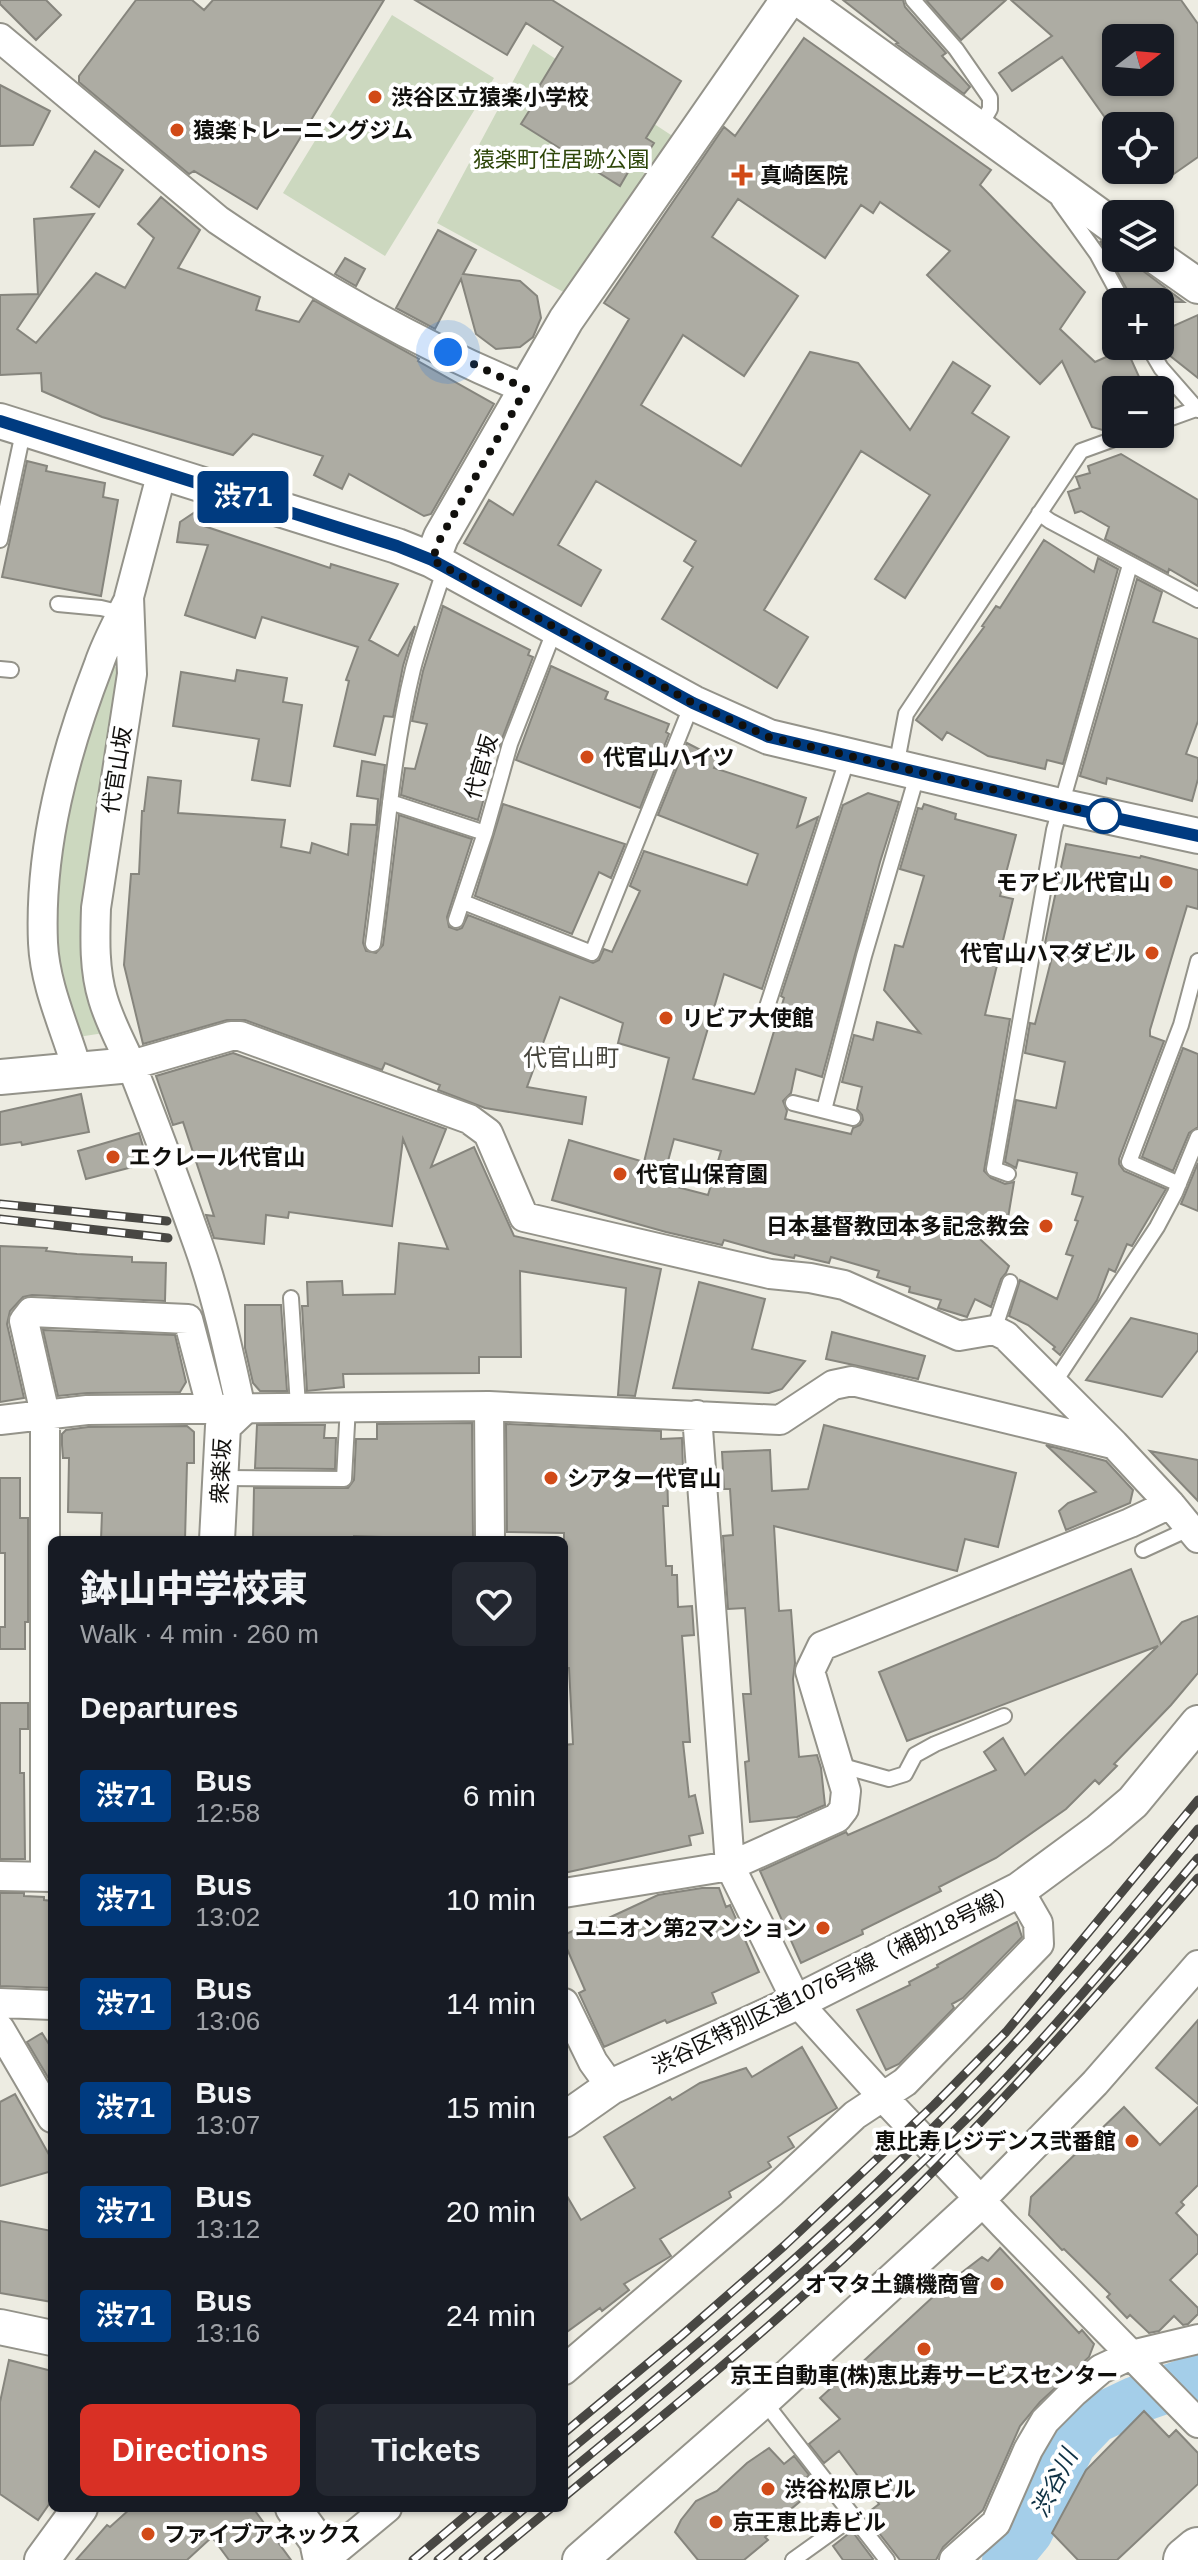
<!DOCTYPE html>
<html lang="en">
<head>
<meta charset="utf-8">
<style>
  :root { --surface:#171b24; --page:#242831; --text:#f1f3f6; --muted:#9ea1a6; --accent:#d93025 }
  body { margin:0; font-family:Helvetica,"Noto Sans JP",sans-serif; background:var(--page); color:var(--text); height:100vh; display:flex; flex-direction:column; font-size:30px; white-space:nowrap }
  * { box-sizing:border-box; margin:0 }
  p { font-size:26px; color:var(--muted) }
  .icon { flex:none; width:44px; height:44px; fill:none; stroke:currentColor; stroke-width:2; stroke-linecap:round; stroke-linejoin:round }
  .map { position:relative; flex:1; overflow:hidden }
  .side { position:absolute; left:48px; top:1536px; width:520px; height:976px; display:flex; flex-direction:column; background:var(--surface); border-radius:12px; box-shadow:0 2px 6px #0004 }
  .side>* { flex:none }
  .badge { padding:0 16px; border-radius:6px; font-size:28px; line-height:52px }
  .needle { width:52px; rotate:74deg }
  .controls { position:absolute; left:1102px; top:24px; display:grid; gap:16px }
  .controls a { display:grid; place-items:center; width:72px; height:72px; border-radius:12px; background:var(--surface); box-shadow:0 2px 6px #0004; font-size:40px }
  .you { position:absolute; width:40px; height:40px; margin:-20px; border:6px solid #fff; border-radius:50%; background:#1a73e8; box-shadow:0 0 0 12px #1a73e833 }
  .map>.badge { position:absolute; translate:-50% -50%; box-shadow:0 0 0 4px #fff }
  h2 { padding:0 32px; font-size:30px; line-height:72px }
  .round { display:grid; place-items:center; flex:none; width:84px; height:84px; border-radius:12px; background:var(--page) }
  .head { display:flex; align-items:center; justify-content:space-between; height:136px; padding:0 32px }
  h1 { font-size:38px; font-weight:800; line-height:60px }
  .action { display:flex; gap:16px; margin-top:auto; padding:16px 32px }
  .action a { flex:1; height:92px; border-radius:12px; background:var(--accent); color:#fff; font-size:32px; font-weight:800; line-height:92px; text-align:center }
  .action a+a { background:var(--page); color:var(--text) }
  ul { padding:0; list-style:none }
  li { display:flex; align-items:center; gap:24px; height:104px; padding:0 32px }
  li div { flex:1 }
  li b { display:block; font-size:30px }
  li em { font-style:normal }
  li .badge { min-width:88px; font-weight:700; text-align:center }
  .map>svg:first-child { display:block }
  .green { fill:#ccd8bf }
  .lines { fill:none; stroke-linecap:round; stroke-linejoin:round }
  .river { stroke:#a4cee9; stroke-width:48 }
  .building { fill:#adaca3; stroke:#86857d; stroke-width:2; fill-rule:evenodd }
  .service-casing { stroke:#94938a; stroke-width:18 }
  .minor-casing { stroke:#94938a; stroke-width:32 }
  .tertiary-casing { stroke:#94938a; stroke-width:38 }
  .primary-casing { stroke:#94938a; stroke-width:48 }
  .service { stroke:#fff; stroke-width:14 }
  .minor { stroke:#fff; stroke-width:28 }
  .tertiary { stroke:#fff; stroke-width:34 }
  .primary { stroke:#fff; stroke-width:44 }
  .rail-casing { stroke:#484743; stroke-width:9 }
  .rail { stroke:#fff; stroke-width:6; stroke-dasharray:18; stroke-linecap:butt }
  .line-casing { stroke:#fff; stroke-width:18 }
  .line { stroke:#003b80; stroke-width:12 }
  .walk { stroke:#11100d; stroke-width:8; stroke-dasharray:0 14.4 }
  .poi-dot { fill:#d14a17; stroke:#fff; stroke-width:3 }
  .stop-dot { fill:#fff; stroke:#003b80; stroke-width:4 }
  .labels { text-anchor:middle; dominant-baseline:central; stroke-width:8; stroke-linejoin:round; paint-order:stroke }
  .poi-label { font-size:22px; font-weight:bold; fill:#11100d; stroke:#fff; text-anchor:start }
  .park-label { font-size:22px; fill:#2f470a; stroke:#fff }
  .street-label { font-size:22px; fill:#11100d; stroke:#fff }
  .neighbourhood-label { font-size:24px; fill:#48473f; stroke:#fff }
  .water-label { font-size:24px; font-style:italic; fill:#0e3144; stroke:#fff }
</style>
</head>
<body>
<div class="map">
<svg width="1198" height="2560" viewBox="0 0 1198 2560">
  <rect width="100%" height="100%" fill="#edece2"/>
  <path class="green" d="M392,15l102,63 -109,178 -102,-63z
    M533,44l141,93 -107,157 -130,-71z
    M110,665l14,5 -18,105 -2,258 -26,4 -26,-94 11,-125z"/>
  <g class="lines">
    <path class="river" d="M1006,2560l23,-28 43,-88 24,-25 40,-19 62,-22"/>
  </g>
  <path class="building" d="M0,0h46l15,15 -25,25 -36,-36z
    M136,0h56l12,10 9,-10h171l-127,209 -63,-38 -5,3 -110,-92v-6z
    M415,0h137l129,81 -35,57 8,5 -14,22 -6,-3 -14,24 -99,-62 15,-24 -4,-2 31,-51 -37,-24 -19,32z
    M843,0h60l2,7 41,46 -4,3 28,31 -6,7 -68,-50 2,-1z
    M926,0h80l-45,40z
    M1011,0h170l17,24v133l-30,21 -8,-10v-42h-49l-49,-69 -50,34 -13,-18 53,-37zM1116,38h44v44h-44z
    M804,38l187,132 -11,15 105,107 -25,37 35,33 31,-14 19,42h-29v38l-10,3 -14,-4 -30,-66 -22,23 -113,-109 23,-24 -70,-49 -7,11 -12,-8 -36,53 -87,-59 -26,38 86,59 -54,80 -61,-41 -42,70 100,61 69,-114 48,11 52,67 43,-68 37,24 -18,27 37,24 -104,161 -30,-19 55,-84 -69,-44 -97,159 44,27 -31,51 -115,-69 31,-52 -9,-6 12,-20 -100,-60 -38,64 43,25 -20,36 -117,-63 25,-43 24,15 116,-196 -25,-16 120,-176 11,9z
    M0,85l50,26 -17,34 -33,1z
    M95,151l28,19 -24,37 -28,-20z
    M161,197l39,33 -22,38 82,29 -4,13 43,12 14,-22 106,59 -1,2 76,43 -63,110 -7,2 -75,-42 -7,15 -28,-14 9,-19 -70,-22 -20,21 -131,-38 -60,-26 -1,-18 -41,2v-80l38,-1 -4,-75 60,-5 -77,115 19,14 60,-70 29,15 29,-50 -16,-14z
    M438,230l38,20 -13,24 57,7 17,15 4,22 -8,19 -13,10 -24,2 -20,-15 -15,-55 -26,50 -39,-21z
    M1100,241l16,10v7h10l58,44h-50z
    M345,258l20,11 -9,17 -21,-12z
    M1198,315v63l-34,-27 -4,-6v-13z
    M1121,454l77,46v86l-29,-17 -1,4 -63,-34 4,-12 -28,-16 -6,2 -7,-21 12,-4 -4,-11 14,-4 -2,-7z
    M27,461l20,5 -1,5 59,12 -2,14 15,3 -17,96 -99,-19z
    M204,506l5,2 -5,18 126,42 1,-4 67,20 -29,56 29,16 17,-30 -12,40 -10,51 -9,-1 -9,39 -41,-9 15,-65 -3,-1 12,-33 -96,-30 -7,21 -70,-23 23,-70 -31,-3 3,-20z
    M1044,540l50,32 4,-14 20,11 -55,195 -16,-4 -2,9 -57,-13 -41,-24 -5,8 -26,-20 68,-93 -2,-1 14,-20 4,2z
    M1137,579l25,13 -9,30 45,17v82l-12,33 12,4v21l-6,22 -85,-23 -1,6 -26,-8z
    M443,606l87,44 -2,5 5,2 -36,95 -5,-2 -12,47 4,1 -6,22 -77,-25 4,-27 10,1 12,-45 -15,-3 11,-50z
    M551,666l57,26 -3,7 64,25 -3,8 3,2 -29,74 -124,-48z
    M237,670l50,8 -4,24 19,3 -12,81 -38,-6 7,-41 -86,-13 8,-54 54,9z
    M687,743l31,16 -4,9 92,30 -9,29 21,-10 -56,172 -38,-15 -31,105 61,15 2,-3 28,-93 -3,-2 62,-191 25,-12 31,9 -19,60 -58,215 -26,-8 -5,24 -8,8 4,10 -2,8 66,15 2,-6 7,-3 3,-5 -1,-5 -5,-6 5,-22 -20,-5 12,-47 19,5 4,-18 43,11 -36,-43 11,-45 8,2 21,-71 -24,-7 18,-61 4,1 2,-5 32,10 -1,5 61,16 -16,61 13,3 -28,116 25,4 -26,152 7,7 14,6 9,-2 -7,42 -53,-9 55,51 -3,7 -5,6 -10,28 -16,-8 -8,18 -29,-9 3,-8 -32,-8 1,-5 -33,-10 2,-6 -48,-14 -2,6 -34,-8 -1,3 -20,-4 -50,-14 -2,5 -56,-13 -114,-32 17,-60 75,22 25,-104 -51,-15 5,-20 -63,-26 -33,90 59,10 -4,27 -97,-16 -47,-18 2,-5 -55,-22 -3,7 -137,-50h-18l-84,24 -19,-79 7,-91h8l3,-63h2l4,-34 33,4 -3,32 107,7 -4,27 29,6 2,-10 36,12 3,-31 25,1 2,-26 -21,-3 5,-35 23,4 -22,178 3,8 10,2 7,-8 16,-130 73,24 -25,78 2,10 8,3 5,-2 6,-13 125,48 6,-3 5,-11 8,3 28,-61 -10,-5 14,-35 103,34 11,-31 -100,-39zM674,1139l47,12 -13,44 -46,-12z
    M503,804l122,40 -14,34 -12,-6 -27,62 -97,-38z
    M1066,844l74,14 1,-2 57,14v39l-11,-3 -37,124v6l14,5 -45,118v5l5,7 42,18 -34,57 -5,-2 -12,28 -6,-3 -12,31 -37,55 -7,-6 2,-2 -27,-22 -19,-9 11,-36 37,19 16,-43 -7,-2 12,-33 -3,-1 8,-23 -11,-3 5,-21 -59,-13 -2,8 -11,-6 11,-62 40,8 9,-46 -40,-9 5,-30 5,1 20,-79 -10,-2z
    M1183,1048l15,6v73l-9,6 -16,38 -31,-14z
    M233,1053l213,76 -15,38 43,-20 40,89 147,33 -26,127 -17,-1 8,-107 -106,-17 1,86h-42v16l-136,1 1,13 -37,4 -5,-85h6l-1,-24 35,-1 1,14 52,-1 4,-51 49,6 -45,-110 -11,87 -103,-14 -1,6 -22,-3 -2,29 -50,-6 -8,-23 8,1 -31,-94 -10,3 -17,-49z
    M81,1094l8,38 -67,13 -1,-3 -21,3v-33z
    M139,1133l9,30 -62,16 -8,-28z
    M1198,1163v48l-17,-7z
    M0,1246l47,2 -1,3 31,3 55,3v5l34,1 -1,38 -133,-6 -9,2 -13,14 -3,13 17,74 -24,4z
    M699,1282l66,17 -13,50 53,12 -23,28 -13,4 -96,-5z
    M245,1305h36l6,86h-27l-7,-8 -8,-35z
    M1131,1318l67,16v16l-36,47 -76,-17z
    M43,1330l132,5 11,47 -6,10 -93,1 -29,3z
    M832,1332l93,24 -7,23 -92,-20z
    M472,1423l1,117 -119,-4v4h-101l1,-52h94l6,-8 2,-41h21v-15z
    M506,1424l155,7v8l21,-1 1,32h-16l1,36h-5l3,60h6v9h5l1,32 14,-1 2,29 -12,1 8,106h-7l6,55 6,-2 8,38 -14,3 2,9 -127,28v-128l9,-1 -4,-76h-5v-135l-57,-1z
    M257,1425h68l-1,13h12l-1,31 -80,-1z
    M824,1425l192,48 -18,74 -33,-8 -8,32 -183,-45 5,85 12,-1 4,53 -2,16 6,78 18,-2 4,13 4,37 -28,12 -47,5 -5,-60 4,-1 -6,-67h8l-6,-86 -17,1 -5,-73 10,-1 -3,-46h-6l-2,-37 48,-2 2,41 36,-2z
    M187,1426l7,6v31h-7l-2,77h-84l1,-27 -34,-1 1,-54h-6l-1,-13v-11l4,-4 22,-3z
    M1046,1445l60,16 27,29 -3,13 -64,27 -7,-19 9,-8 28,-11z
    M1150,1451l48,9v41z
    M0,1478h20v40h8v104h-3v27h-25v-22h5v-74h-5z
    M1131,1569l30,75 21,-22 16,-6v57l-27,32 -57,59 3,2 -18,18 -4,-4 -29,29 -70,49 -57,29 2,4 -79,39 1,4 -62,29 -41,-92 86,-39 2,3 148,-65 -12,-18 19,-14 22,37 133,-129 -251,95 -28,-69z
    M0,1703h28v26h-8v44h4l1,86h-25z
    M702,1888h17l7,19 4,-2 29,67 -47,21 4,10 -49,20 -2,-3 -61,27 -25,-54 6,-3 -21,-48v-7l37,-17 1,3 56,-26z
    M0,1893h24v3l20,1v3l8,1v87l-52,-2z
    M1017,1922l5,15 -59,61 -11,6 2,4 -55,56 -13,6 -29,-60 53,-25 -1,-3 29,-15 -1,-2z
    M1198,2020v84l-42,-36z
    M42,2033l10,16v35l-25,-42z
    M802,2047l35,61 -49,29 6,10 -26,15 3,5 -42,25 2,5 -71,42 11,17 -47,28 5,6 -27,21 -2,-3 -36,26v-143l17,29 54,-32 -31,-51 66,-40 2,3 28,-17 46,-15 6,9z
    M15,2094l37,66v11l-52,15v-84z
    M1124,2107l36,38 38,-38v78l-17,17 3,3 -8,8 22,23v17l-28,27 28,28v6l-10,10 -5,1 -9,-9 -15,15 -10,2 -19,-18 -3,3 -20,-21 3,-3 -46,-45 -2,1 -33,-35 2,-18z
    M0,2221l52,10v71l-52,-9z
    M1000,2248l79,85 3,-3 12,14 -5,13 -49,45 -20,24 -37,84 -40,37 -7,13h-36l-35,-45 14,-11 -13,-17 -27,-36 -15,12 -15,-19 31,-25 -20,-21 22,-20 2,1 104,-96 34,-26 6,4z
    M9,2360l43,11v129l-14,20 -38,-26v-92z
    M1144,2411l25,26 7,-7 22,23v31l-81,76h-39l-26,-27 34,-63z
    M769,2448l15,16 10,-8 15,19 -4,4 4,5 -9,9 4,5 -14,12 3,4 -28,23 3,3 -24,20h-46l-23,-28 6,-12 15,-19 21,-10 30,-28z
    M131,2508h122l38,52h-62l-17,-23 -25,23h-111l31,-35 3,2z
    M852,2531l21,28 -2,1h-28l-10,-14z"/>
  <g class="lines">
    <g class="service-casing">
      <path id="service" d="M913,0l43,49 34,49v11l-11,19
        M1059,201l38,53 26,48
        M1148,346l13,22 37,42
        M1160,422l36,-13
        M1039,513l11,8 148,79
        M0,540l24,-112
        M58,604l43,4 21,5
        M0,669l11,1
        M896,767l10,-53 175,-263 47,-17
        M390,802l95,31
        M463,902l129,51 100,-249
        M456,920l29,-87 25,-89 45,-115
        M373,944c13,-92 18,-185 40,-275 9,-34 21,-67 32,-101
        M766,1010l82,-253
        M793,1103l60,15
        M824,1110l40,-154 54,-184
        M1008,1174l-14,-5 60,-339 76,-265
        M1179,1184l-50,-22 52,-137 17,-64
        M291,1298l7,108
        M994,1330l16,-48
        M1054,1383l103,-156 18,-34 23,-56
        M222,1478l122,1 4,-73
        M1143,1550l48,-22
        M839,1765l50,14 16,-5 10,-19 20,-11 69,-28
        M763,2400l124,160
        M793,2560l60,-43"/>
    </g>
    <g class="minor-casing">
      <path id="minor" d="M0,38l218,182c94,64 203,126 308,169
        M162,472l-33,125 3,77 -36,234c-1,31 -2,62 7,91 7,24 19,45 29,68 23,58 45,118 66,177 19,53 31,110 43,165
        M131,1065l100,-29h9l229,83 19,14 36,84 246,57 40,4 34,7 115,51 35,-6 12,6 108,108 56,60 28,34
        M78,1072c-12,-42 -33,-85 -35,-129 -4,-96 22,-191 56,-279 7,-21 18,-41 28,-61
        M489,1406l1,134
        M697,1415l33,451 67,136 86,95 121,128 194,198
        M0,1420l87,-10 402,-4 291,14 53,-35 19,-4 260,63
        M0,1876l52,1
        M45,1877v-463l-21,-93 7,-9 157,7 24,91
        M564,1893l166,-27 107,-48 7,-9 2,-18 -36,-120 12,-25 308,-123 40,-19
        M0,2003l52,2
        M564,2003l29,59 18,25
        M0,2029l52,89
        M981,2200l114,-117 103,-118
        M564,2370l208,-178 83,-77 50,-33 134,-138 -1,-21 -19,-33
        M324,2560l63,-52
        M954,2560l42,-37 32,-73 17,-29 29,-29 27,-23 30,-14 67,-16"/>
    </g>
    <g class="tertiary-casing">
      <path id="tertiary" d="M801,0l315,228
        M1158,258l40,28
        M0,421l397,125 35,14 261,143 76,34 291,69 138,30
        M432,560l9,-23 125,-217 222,-320
        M0,1077l131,-12
        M217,1540l6,-114 18,-17
        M564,2120l47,-33 186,-85 222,-112 80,-59 34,-29 65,-79
        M0,2327l52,11
        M293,2508l24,33 4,19
        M42,2560l38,-52
        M580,2560l183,-160 218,-200"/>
    </g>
    <g class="primary-casing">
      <path id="primary" d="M1186,2560l12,-10"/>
    </g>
    <use href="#service" class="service"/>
    <use href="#minor" class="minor"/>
    <use href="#tertiary" class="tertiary"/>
    <use href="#primary" class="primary"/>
    <g class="rail-casing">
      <path id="rail" d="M0,1204l167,17
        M0,1219l168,19
        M564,2433l117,-97 103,-90 150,-141 72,-73 192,-232
        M564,2455c131,-108 262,-218 381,-339 90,-91 172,-188 253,-287
        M564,2476c135,-111 267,-224 391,-346 87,-85 165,-180 243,-272
        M564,2497c86,-71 173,-141 255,-216 137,-124 259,-262 379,-403
        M413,2560l62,-52
        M438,2560l62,-52
        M463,2560l62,-52
        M488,2560l63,-52"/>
    </g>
    <use href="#rail" class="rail"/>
  </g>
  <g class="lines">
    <g class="line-casing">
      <path id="line" d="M0,421l397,125 35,14 261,143 76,34 291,69 138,30"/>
    </g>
    <use href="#line" class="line"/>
    <path class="walk" d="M448,352l78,37 -85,148 -9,23 261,143 76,34 346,81 -11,-2"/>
  </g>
  <g class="poi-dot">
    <circle cx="375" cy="97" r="8"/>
    <circle cx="177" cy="130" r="8"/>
    <path d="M738 163h8v8h8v8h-8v8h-8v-8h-8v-8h8z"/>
    <circle cx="587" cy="757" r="8"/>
    <circle cx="1166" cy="882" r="8"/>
    <circle cx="1152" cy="953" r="8"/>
    <circle cx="666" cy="1018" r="8"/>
    <circle cx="113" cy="1157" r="8"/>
    <circle cx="620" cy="1174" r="8"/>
    <circle cx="1046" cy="1226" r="8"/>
    <circle cx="551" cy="1478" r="8"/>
    <circle cx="823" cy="1928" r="8"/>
    <circle cx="1132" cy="2141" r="8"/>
    <circle cx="997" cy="2284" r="8"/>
    <circle cx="924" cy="2349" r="8"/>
    <circle cx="768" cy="2489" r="8"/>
    <circle cx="716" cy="2522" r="8"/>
    <circle cx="148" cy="2534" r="8"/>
  </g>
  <circle class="stop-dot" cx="1104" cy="816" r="16"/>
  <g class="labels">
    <g class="poi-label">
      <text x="391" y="97">渋谷区立猿楽小学校</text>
      <text x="193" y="130">猿楽トレーニングジム</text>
      <text x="760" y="175">真崎医院</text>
      <text x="603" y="757">代官山ハイツ</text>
      <text x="1150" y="882" text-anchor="end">モアビル代官山</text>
      <text x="1136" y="953" text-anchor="end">代官山ハマダビル</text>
      <text x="682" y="1018">リビア大使館</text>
      <text x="129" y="1157">エクレール代官山</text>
      <text x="636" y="1174">代官山保育園</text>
      <text x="1030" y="1226" text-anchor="end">日本基督教団本多記念教会</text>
      <text x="567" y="1478">シアター代官山</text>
      <text x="807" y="1928" text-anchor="end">ユニオン第2マンション</text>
      <text x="1116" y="2141" text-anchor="end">恵比寿レジデンス弐番館</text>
      <text x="981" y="2284" text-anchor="end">オマタ土鑛機商會</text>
      <text x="924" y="2375" text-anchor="middle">京王自動車(株)恵比寿サービスセンター</text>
      <text x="784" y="2489">渋谷松原ビル</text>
      <text x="732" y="2522">京王恵比寿ビル</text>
      <text x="164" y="2534">ファイブアネックス</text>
    </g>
    <g class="park-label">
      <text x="561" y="159">猿楽町住居跡公園</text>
    </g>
    <g class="street-label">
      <text transform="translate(481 767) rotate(-74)">代官坂</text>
      <text transform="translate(117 770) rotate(-81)">代官山坂</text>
      <text transform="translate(221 1471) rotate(-87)">衆楽坂</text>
      <text transform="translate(835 1979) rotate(-26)">渋谷区特別区道1076号線（補助18号線）</text>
    </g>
    <g class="neighbourhood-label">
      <text x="571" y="1057">代官山町</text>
    </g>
    <g class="water-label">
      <text transform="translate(1054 2483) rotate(-63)">渋谷川</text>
    </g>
  </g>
</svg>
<div class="controls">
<a><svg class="needle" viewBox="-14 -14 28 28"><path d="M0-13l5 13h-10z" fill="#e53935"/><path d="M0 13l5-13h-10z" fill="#9ea1a6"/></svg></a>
<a><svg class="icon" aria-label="locate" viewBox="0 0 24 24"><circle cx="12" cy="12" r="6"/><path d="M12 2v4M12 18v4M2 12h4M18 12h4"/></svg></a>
<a><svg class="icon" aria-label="layers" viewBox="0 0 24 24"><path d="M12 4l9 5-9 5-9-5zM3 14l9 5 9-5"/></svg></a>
<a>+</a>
<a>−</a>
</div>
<div class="you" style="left:448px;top:352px"></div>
<b class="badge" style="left:243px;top:497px;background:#003b80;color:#fff">渋71</b>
<section class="side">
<div class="head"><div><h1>鉢山中学校東</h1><p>Walk · 4 min · 260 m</p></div><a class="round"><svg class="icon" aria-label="heart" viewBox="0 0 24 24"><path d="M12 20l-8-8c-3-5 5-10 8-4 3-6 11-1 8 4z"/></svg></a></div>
<h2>Departures</h2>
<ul>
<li><span class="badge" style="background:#003b80;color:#fff">渋71</span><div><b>Bus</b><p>12:58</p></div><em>6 min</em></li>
<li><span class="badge" style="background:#003b80;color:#fff">渋71</span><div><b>Bus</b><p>13:02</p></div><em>10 min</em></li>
<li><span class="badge" style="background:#003b80;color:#fff">渋71</span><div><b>Bus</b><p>13:06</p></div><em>14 min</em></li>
<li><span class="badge" style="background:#003b80;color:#fff">渋71</span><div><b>Bus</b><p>13:07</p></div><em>15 min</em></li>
<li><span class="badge" style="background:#003b80;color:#fff">渋71</span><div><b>Bus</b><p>13:12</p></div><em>20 min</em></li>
<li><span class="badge" style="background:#003b80;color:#fff">渋71</span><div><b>Bus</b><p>13:16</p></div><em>24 min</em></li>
</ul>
<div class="action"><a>Directions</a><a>Tickets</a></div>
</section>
</div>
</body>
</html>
